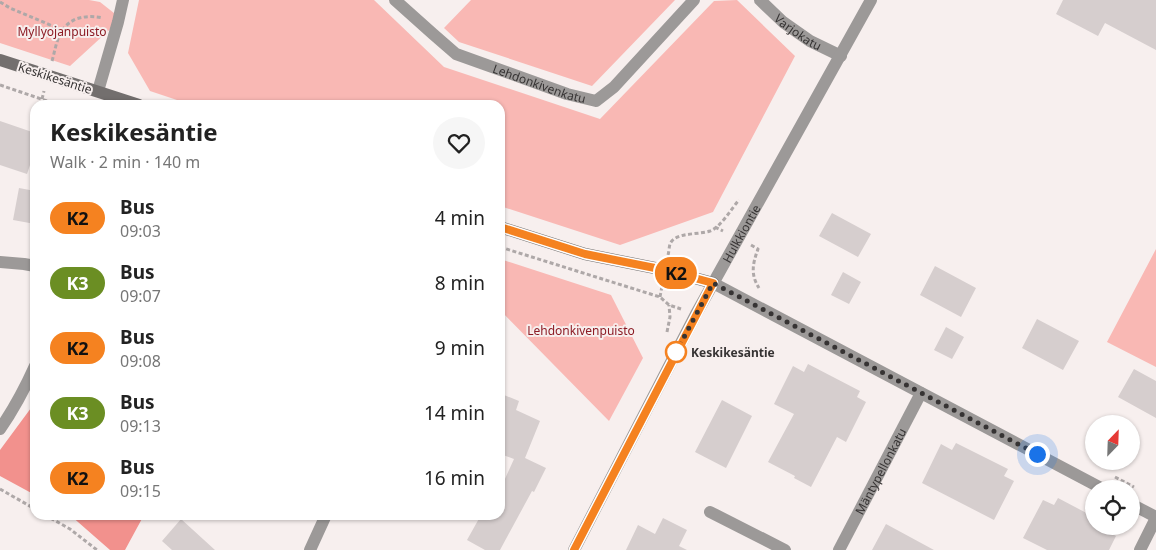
<!DOCTYPE html>
<html lang="en">
<head>
<meta charset="utf-8">
<style>
  :root { --surface:#fff; --page:#f6f6f6; --text:#222; --muted:#767676 }
  body { margin:0; font-family:"Noto Sans",sans-serif; background:var(--page); color:var(--text); height:100vh; display:flex; flex-direction:column; font-size:19px; white-space:nowrap }
  * { box-sizing:border-box; margin:0 }
  p { font-size:16px; color:var(--muted) }
  .icon { flex:none; width:28px; height:28px; fill:none; stroke:currentColor; stroke-width:2; stroke-linecap:round; stroke-linejoin:round }
  .map { position:relative; flex:1; overflow:hidden }
  .side { position:absolute; left:30px; top:100px; width:475px; height:420px; display:flex; flex-direction:column; background:var(--surface); border-radius:15px; box-shadow:0 1px 4px #0004 }
  .side>* { flex:none }
  .badge { padding:0 10px; border-radius:16px; font-size:18px; line-height:32px }
  .needle { width:32px; rotate:23deg }
  .fabs { position:absolute; left:1085px; top:415px; display:grid; gap:10px }
  .fabs a { display:grid; place-items:center; width:55px; height:55px; border-radius:50%; background:var(--surface); box-shadow:0 1px 4px #0004; font-size:25px }
  .you { position:absolute; width:25px; height:25px; margin:-12px; border:4px solid #fff; border-radius:50%; background:#1a73e8; box-shadow:0 0 0 8px #1a73e833 }
  .map>.badge { position:absolute; translate:-50% -50%; box-shadow:0 0 0 2px #fff }
  .round { display:grid; place-items:center; flex:none; width:52px; height:52px; border-radius:26px; background:var(--page) }
  .overview { display:flex; align-items:center; justify-content:space-between; height:85px; padding:0 20px }
  h1 { font-size:24px; font-weight:700; line-height:38px }
  ul { padding:0; list-style:none }
  li { display:flex; align-items:center; gap:15px; height:65px; padding:0 20px }
  li div { flex:1 }
  li b { display:block; font-size:19px }
  li em { font-style:normal }
  li .badge { min-width:55px; font-weight:700; text-align:center }
  .map>svg:first-child { display:block }
  .green { fill:#f9b8b4 }
  .forest { fill:#f2918d }
  .building { fill:#d6cece }
  .lines { fill:none; stroke-linecap:round; stroke-linejoin:round }
  .path { stroke:#aea8a8; stroke-width:3; stroke-dasharray:4 2.5; stroke-linecap:butt }
  .street { stroke:#9c9998; stroke-width:12 }
  .secondary { stroke:#736f6e; stroke-width:12 }
  .line-casing { stroke:#fff; stroke-width:11 }
  .line { stroke:#f58220; stroke-width:8 }
  .walk { stroke:#363333; stroke-width:5; stroke-dasharray:0 9 }
  .stop-dot { fill:#fff; stroke:#f58220; stroke-width:2.5 }
  .labels { text-anchor:middle; dominant-baseline:central; stroke-width:4; stroke-linejoin:round; paint-order:stroke }
  .street-label { font-size:12px; fill:#363333; stroke:#f7efee }
  .park-label { font-size:12px; fill:#8c1b24; stroke:#f7efee }
  .stop-label { font-size:12px; font-weight:bold; fill:#363333; stroke:#f7efee; text-anchor:start }
</style>
</head>
<body>
<div class="map">
<svg width="1156" height="550" viewBox="0 0 1156 550">
  <rect width="100%" height="100%" fill="#f7efee"/>
  <path class="green" d="M0,0h89l11,2 19,15 -1,5 -48,44 -70,-23z
    M139,0h235l70,67 156,52 114,-118 23,-1 58,56 -82,156 -93,33 -120,-39v-101h-308l-42,-14 -22,-38z
    M471,0h204l-83,86 -133,-44 -15,-14z
    M1156,249v118l-49,-25z
    M500,259l111,36 32,63 -34,63 -109,-111z"/>
  <path class="forest" d="M31,408l4,2v85l-35,-19v-26z
    M70,515h74l-19,35h-15z"/>
  <path class="building" d="M1063,0h93v50l-51,-27 -7,13 -42,-22z
    M0,121l35,12v17l-8,24 -27,-9z
    M19,188l16,3v33l-22,-4z
    M832,213l39,21 -13,23 -39,-21z
    M935,266l41,22 -15,29 -41,-22z
    M843,272l18,10 -12,22 -18,-9z
    M1037,319l42,22 -16,29 -41,-22z
    M946,327l18,10 -12,22 -18,-9z
    M808,364l52,27 -3,6 9,5 -20,40 -9,-5 -26,50 -17,-9 1,-2 -27,-14 26,-48 -20,-10 19,-38 11,6z
    M1134,369l22,12v37l-38,-21z
    M504,395l15,6 -3,9 24,11 -15,37 21,10 -12,24 -2,-1 -32,59h-15l-18,-10 14,-25h19v-25l14,-31 -14,-5v-50z
    M722,400l30,16 -26,52 -31,-16z
    M956,443l52,26 -4,7 10,5 -20,39 -72,-37 19,-39 11,6z
    M1058,498l36,19v9h15l-3,5 10,5 -7,14h-62l-24,-12 20,-38 11,5z
    M663,518l24,12 -8,16 8,4h-61l12,-25 17,9z
    M181,519l34,31h-43l-10,-9z
    M886,524l48,26h-62z"/>
  <g class="lines">
    <path class="path" d="M0,2l10,6 52,22
      M52,61c5,-18 6,-34 24,-42 9,-3 18,-3 27,-1
      M0,85l59,20
      M42,99l2,-8
      M715,227l8,4
      M751,245l7,4c-5,14 -8,25 1,39
      M500,247l160,50 9,8 12,4
      M668,255c1,-3 1,-8 2,-11 5,-12 28,-9 40,-13 11,-4 21,-22 29,-31
      M660,297l2,-11
      M667,332l3,-15 -1,-12
      M1115,477l19,10
      M0,489l35,20
      M45,515l25,14 27,21"/>
    <g class="street">
      <path id="s1" d="M395,0l38,34 23,20 111,40 29,7 18,-14 80,-87"/>
      <path id="s2" d="M760,0l23,22 27,19 31,15"/>
      <path d="M98,91l20,-69 5,-22"/>
      <path d="M0,262l24,2 11,2"/>
      <path d="M713,283l390,206"/>
      <path d="M0,429c14,-20 25,-41 35,-63"/>
      <path d="M1131,504l25,13"/>
      <path d="M710,512l75,38"/>
      <path d="M310,550l16,-35"/>
      <path id="s3" d="M574,550l122,-236 175,-314"/>
      <path id="s4" d="M839,550l82,-157"/>
      <path d="M1140,550l16,-32"/>
    </g>
    <path class="secondary" d="M0,60l139,45
      M500,227l85,27 80,16 48,13"/>
  </g>
  <g class="lines">
    <g class="line-casing">
      <path id="line" d="M500,227l85,27 80,16 48,13 -139,267"/>
    </g>
    <use href="#line" class="line"/>
    <path class="walk" d="M676,352l37,-69 324,171"/>
  </g>
  <circle class="stop-dot" cx="676" cy="352" r="10"/>
  <g class="labels">
    <g class="street-label">
      <text stroke="none"><textPath href="#s2" startOffset="50">Varjokatu</textPath></text>
      <text transform="translate(55 78) rotate(18)">Keskikesäntie</text>
      <text stroke="none"><textPath href="#s1" startOffset="170">Lehdonkivenkatu</textPath></text>
      <text stroke="none"><textPath href="#s3" startOffset="358">Hulkkiontie</textPath></text>
      <text stroke="none"><textPath href="#s4" startOffset="89">Mäntypellonkatu</textPath></text>
    </g>
    <g class="park-label">
      <text x="62" y="31">Myllyojanpuisto</text>
      <text x="581" y="330">Lehdonkivenpuisto</text>
    </g>
    <g class="stop-label">
      <text x="691" y="352">Keskikesäntie</text>
    </g>
  </g>
</svg>
<div class="fabs">
<a><svg class="needle" viewBox="-14 -14 28 28"><path d="M0-13l5 13h-10z" fill="#e53935"/><path d="M0 13l5-13h-10z" fill="#767676"/></svg></a>
<a><svg class="icon" aria-label="locate" viewBox="0 0 24 24"><circle cx="12" cy="12" r="6"/><path d="M12 2v4M12 18v4M2 12h4M18 12h4"/></svg></a>
</div>
<div class="you" style="left:1037px;top:454px"></div>
<b class="badge" style="left:676px;top:273px;background:#f58220;color:#111">K2</b>
<section class="side">
<div class="overview"><div><h1>Keskikesäntie</h1><p>Walk · 2 min · 140 m</p></div><a class="round"><svg class="icon" aria-label="heart" viewBox="0 0 24 24"><path d="M12 20l-8-8c-3-5 5-10 8-4 3-6 11-1 8 4z"/></svg></a></div>
<ul>
<li><span class="badge" style="background:#f58220;color:#111">K2</span><div><b>Bus</b><p>09:03</p></div><em>4 min</em></li>
<li><span class="badge" style="background:#6b8e23;color:#fff">K3</span><div><b>Bus</b><p>09:07</p></div><em>8 min</em></li>
<li><span class="badge" style="background:#f58220;color:#111">K2</span><div><b>Bus</b><p>09:08</p></div><em>9 min</em></li>
<li><span class="badge" style="background:#6b8e23;color:#fff">K3</span><div><b>Bus</b><p>09:13</p></div><em>14 min</em></li>
<li><span class="badge" style="background:#f58220;color:#111">K2</span><div><b>Bus</b><p>09:15</p></div><em>16 min</em></li>
</ul>
</section>
</div>
</body>
</html>
